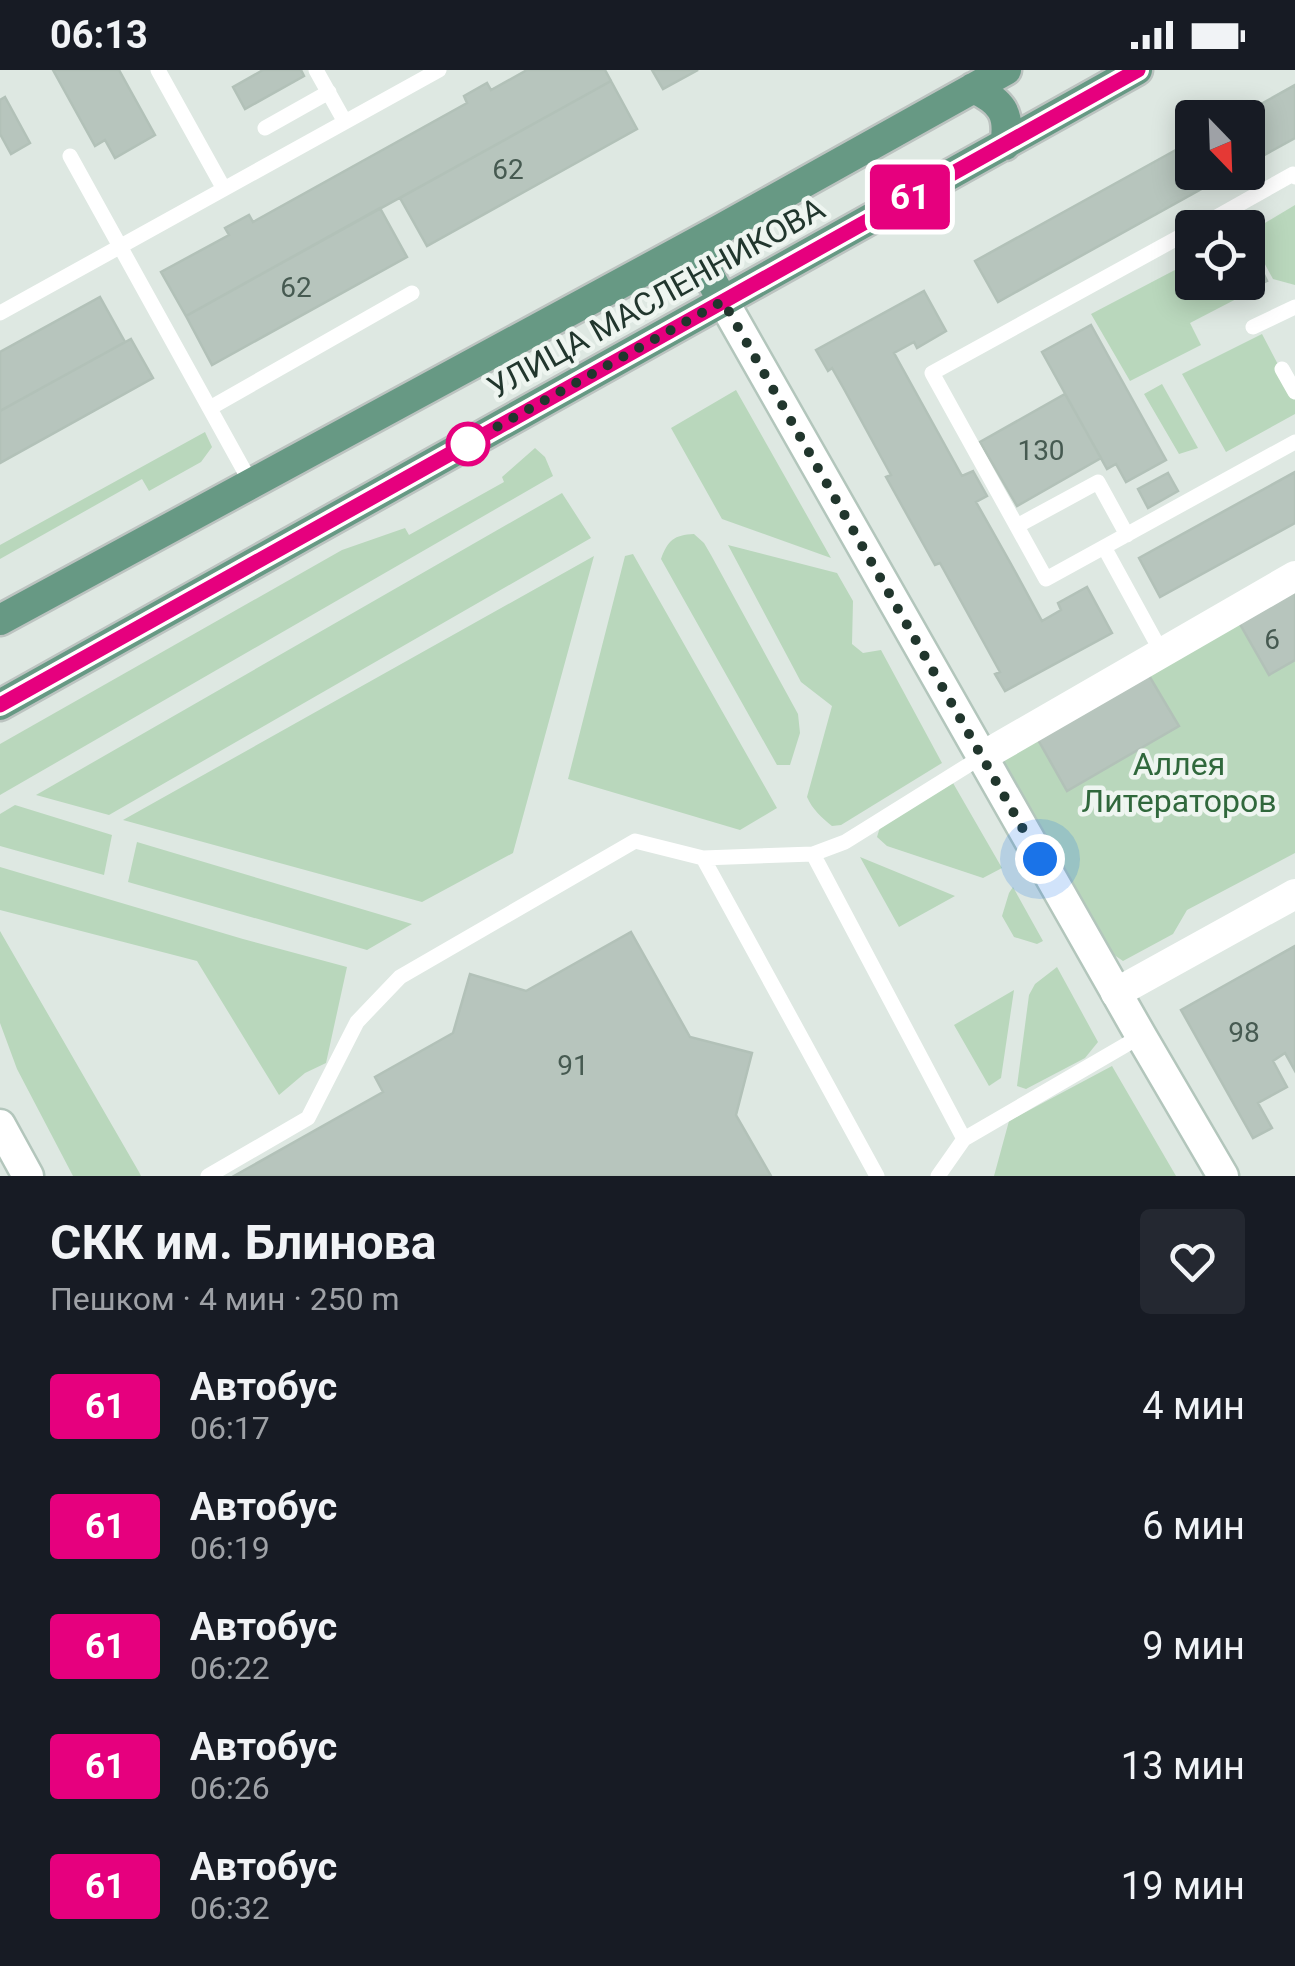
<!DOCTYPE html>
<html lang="ru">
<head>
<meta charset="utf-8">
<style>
  :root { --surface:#171b24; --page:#242831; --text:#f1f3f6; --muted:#9ea1a6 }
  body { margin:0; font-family:Roboto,sans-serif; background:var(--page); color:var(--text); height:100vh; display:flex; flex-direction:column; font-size:38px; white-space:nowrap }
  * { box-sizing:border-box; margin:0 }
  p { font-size:32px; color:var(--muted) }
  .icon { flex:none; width:55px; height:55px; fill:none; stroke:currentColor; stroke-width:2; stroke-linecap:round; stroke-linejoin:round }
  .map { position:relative; height:1106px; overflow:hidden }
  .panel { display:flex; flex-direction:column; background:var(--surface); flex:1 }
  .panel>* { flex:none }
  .badge { padding:0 20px; border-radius:8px; font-size:35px; line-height:65px }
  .needle { width:65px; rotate:157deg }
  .controls { position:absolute; left:1175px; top:30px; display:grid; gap:20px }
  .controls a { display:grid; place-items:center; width:90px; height:90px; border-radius:10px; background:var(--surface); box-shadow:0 5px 25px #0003; font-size:50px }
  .you { position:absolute; width:50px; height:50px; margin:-25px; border:8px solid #fff; border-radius:50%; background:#1a73e8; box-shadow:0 0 0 15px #1a73e833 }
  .map>.badge { position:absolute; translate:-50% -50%; box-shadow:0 0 0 5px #fff }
  .round { display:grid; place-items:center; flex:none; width:105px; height:105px; border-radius:10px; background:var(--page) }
  .headline { display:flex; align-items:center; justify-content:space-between; height:170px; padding:0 50px }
  h1 { font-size:48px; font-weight:700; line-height:75px }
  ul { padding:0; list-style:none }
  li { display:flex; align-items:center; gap:30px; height:120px; padding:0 50px }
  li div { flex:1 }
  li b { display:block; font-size:38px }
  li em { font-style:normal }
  li .badge { min-width:110px; font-weight:700; text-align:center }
  .status { display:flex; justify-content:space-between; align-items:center; height:70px; padding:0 50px; background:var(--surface); direction:ltr }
  .status svg { height:28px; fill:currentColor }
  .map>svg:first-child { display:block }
  .green { fill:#b9d7bc }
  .building { fill:#b7c5bd; stroke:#b2c1b8; stroke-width:2.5 }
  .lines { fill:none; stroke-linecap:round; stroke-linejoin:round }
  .secondary-casing { stroke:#b3c6bc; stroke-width:35 }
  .primary-casing { stroke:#bcc3c0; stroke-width:35 }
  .lane { stroke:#fff; stroke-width:15 }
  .street { stroke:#fff; stroke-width:30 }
  .secondary { stroke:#fff; stroke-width:30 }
  .primary { stroke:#679984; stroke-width:30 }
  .line-casing { stroke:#fff; stroke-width:22 }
  .line { stroke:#e6007e; stroke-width:15 }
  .walk { stroke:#21362d; stroke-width:10; stroke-dasharray:0 18 }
  .stop-dot { fill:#fff; stroke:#e6007e; stroke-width:5 }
  .labels { text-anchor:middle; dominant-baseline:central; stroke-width:9; stroke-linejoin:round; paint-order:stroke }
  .number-label { font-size:28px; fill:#465a51 }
  .street-label { font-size:32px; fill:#21362d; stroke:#eef5f0 }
  .park-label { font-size:32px; fill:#30683c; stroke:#eef5f0 }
</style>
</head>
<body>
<div class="status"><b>06:13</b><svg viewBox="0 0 49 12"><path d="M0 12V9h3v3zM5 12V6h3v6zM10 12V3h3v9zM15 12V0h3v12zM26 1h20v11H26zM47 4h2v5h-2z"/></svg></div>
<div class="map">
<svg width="1295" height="1106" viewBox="0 0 1295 1106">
  <rect width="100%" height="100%" fill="#dee8e2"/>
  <path class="green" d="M1295,135v80l-22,-6 -25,-46z
    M1192,191v21l43,1 7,13 -52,27 11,22 -71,36 -39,-67z
    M1262,264l33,63v17l-69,38 -44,-78z
    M1162,314l36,64 -19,6 -35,-60z
    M736,320l95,168 -109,-39 -51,-91z
    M205,362l7,15 -11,15 -52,29 -7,-12 -142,80v-14z
    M535,378l10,9 8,19 -553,319v-51l342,-194 63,-22 4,7 95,-53 -2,-5z
    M562,423l29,45 -482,277 -73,-20z
    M694,464l10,9 7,12 87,159 2,19 -10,32h-13l-116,-206c7,-19 13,-24 33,-25z
    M728,475l109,28 16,28 -1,43 11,9 18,-3 61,113 -101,62 -9,1c-10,-8 -20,-17 -25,-29l25,-91 -31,-24z
    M633,484l144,254 -37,22 -172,-51 57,-223z
    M594,486l-81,297 -91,49 -299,-82z
    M1295,513v270l-108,57 -14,24 -50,27 -16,-11 -107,-193z
    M953,713l49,85 -19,10 -96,-32 -10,-9 3,-10z
    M15,735l97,30 -8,40 -104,-29v-32z
    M137,772l275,82 -45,26 -239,-68z
    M860,787l95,39 -56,31z
    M0,797l243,72 104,28 -21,96 -21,10 -26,22 -82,-134 -197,-51z
    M1013,817l30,54 -6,3 -23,-7 -12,-21 7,-23z
    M0,861l139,241 2,4h-68l-56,-107 -17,-46z
    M1057,897l41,75 -13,16 -59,31 -9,-3 12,-91 6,-11z
    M1014,920l-13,88 -12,8 -35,-61z
    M1112,996l64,110h-182l15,-55z"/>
  <path class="building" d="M53,0h66l36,65 -40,23 -10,-18 -10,6z
    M263,0h38l3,6 -59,33 -12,-22z
    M527,0h78l6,11 -425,235 -25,-44 68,-37 -4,-7 24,-13 4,7 214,-119 -3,-7 23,-13 4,7z
    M652,0h46l-35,19z
    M611,11l26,48 -210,117 -27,-48z
    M1295,15v53l-47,26v-46h-12z
    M5,27l25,46 -19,11 -11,-20v-34z
    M1192,71v31h40l-234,130 -23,-41z
    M380,138l27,49 -195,108 -26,-49z
    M1252,180l15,31 -17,8 -3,-7 1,-30z
    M924,221l22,40 -29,17 -3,-6 -20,11 68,123 11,-5 14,25 -11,6 35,62 31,57 19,-11 -3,-7 29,-16 25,46 -107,58 -10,-17 5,-2 -60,-109 -5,2 -49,-88 5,-2 -47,-86 -12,-21 -4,3 -12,-21z
    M100,227l25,45 -125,69v-59z
    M1091,255l75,135 -40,22 -10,-18 -9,5 -65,-117z
    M131,269l22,39 -153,85v-52z
    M1065,324l36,64 -84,48 -37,-64z
    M1295,402v51l-135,74 -21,-39z
    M1168,403l10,18 -30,17 -10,-19z
    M1295,516v74l-26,15 -32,-56z
    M1148,604l31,52 -112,65 -30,-53z
    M631,862l59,105 62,16 -16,62 35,61h-537l149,-84 -8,-15 78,-44 17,-59 56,17z
    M1295,876v125l-10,-18 -12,8 14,26 -29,16 14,25 -19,10 -72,-128z"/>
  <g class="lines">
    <g class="secondary-casing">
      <path id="secondary" d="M723,231l418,735 82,140
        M0,1055l28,51"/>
    </g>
    <g class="primary-casing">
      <path id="primary" d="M973,18c28,13 38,25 32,57
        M721,159c-21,35 -18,37 2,72
        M0,550l721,-391 285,-159
        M0,635l1137,-635"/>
    </g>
    <path class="lane" d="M158,0l66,119
      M316,0l29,52
      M265,58l64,-36
      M70,86l181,327
      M1197,158l96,-54 2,3
      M1192,160l-260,143 114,206 249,-137
      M0,243l439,-243
      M1253,257l42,-20
      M1282,299l13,23
      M210,338l202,-115
      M1017,456l81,-44 29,53
      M1104,477l58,106
      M813,784l151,285
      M703,788l174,318
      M208,1106l100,-58 49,-96 43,-45 235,-136 68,17 110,-4 32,-12 138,-86
      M938,1106l26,-37 177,-103"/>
    <path class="street" d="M983,686l312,-180
      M1116,923l179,-99"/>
    <use href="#secondary" class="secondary"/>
    <use href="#primary" class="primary"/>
  </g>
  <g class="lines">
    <g class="line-casing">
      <path id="line" d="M0,635l1138,-635"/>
    </g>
    <use href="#line" class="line"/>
    <path class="walk" d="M468,374l-9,4 264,-147 317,558"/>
  </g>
  <circle class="stop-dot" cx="468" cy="374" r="20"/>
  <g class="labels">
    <g class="number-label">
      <text x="508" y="99">62</text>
      <text x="296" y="217">62</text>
      <text x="1041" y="380">130</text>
      <text x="1272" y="569">6</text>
      <text x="1244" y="962">98</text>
      <text x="573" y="995">91</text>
    </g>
    <g class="street-label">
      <text transform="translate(656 228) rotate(-29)">УЛИЦА МАСЛЕННИКОВА</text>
    </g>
    <g class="park-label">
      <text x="1179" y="694">Аллея<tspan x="1179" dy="37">Литераторов</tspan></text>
    </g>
  </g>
</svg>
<div class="controls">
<a><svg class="needle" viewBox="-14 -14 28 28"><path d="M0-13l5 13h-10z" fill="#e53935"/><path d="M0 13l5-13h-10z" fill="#9ea1a6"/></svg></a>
<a><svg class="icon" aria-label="locate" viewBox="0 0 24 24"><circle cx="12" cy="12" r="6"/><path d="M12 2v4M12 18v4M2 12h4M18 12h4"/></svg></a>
</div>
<div class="you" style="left:1040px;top:789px"></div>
<b class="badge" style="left:910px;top:127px;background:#e6007e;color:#fff">61</b>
</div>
<section class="panel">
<div class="headline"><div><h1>СКК им. Блинова</h1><p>Пешком · 4 мин · 250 m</p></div><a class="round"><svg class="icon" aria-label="heart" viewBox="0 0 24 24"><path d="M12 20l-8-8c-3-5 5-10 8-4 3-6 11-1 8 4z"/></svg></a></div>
<ul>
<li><span class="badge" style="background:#e6007e;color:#fff">61</span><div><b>Автобус</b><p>06:17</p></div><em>4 мин</em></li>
<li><span class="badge" style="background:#e6007e;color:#fff">61</span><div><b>Автобус</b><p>06:19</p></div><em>6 мин</em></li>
<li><span class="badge" style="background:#e6007e;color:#fff">61</span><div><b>Автобус</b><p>06:22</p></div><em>9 мин</em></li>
<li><span class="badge" style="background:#e6007e;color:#fff">61</span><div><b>Автобус</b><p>06:26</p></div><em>13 мин</em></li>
<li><span class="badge" style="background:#e6007e;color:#fff">61</span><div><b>Автобус</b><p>06:32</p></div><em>19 мин</em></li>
</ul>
</section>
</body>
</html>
